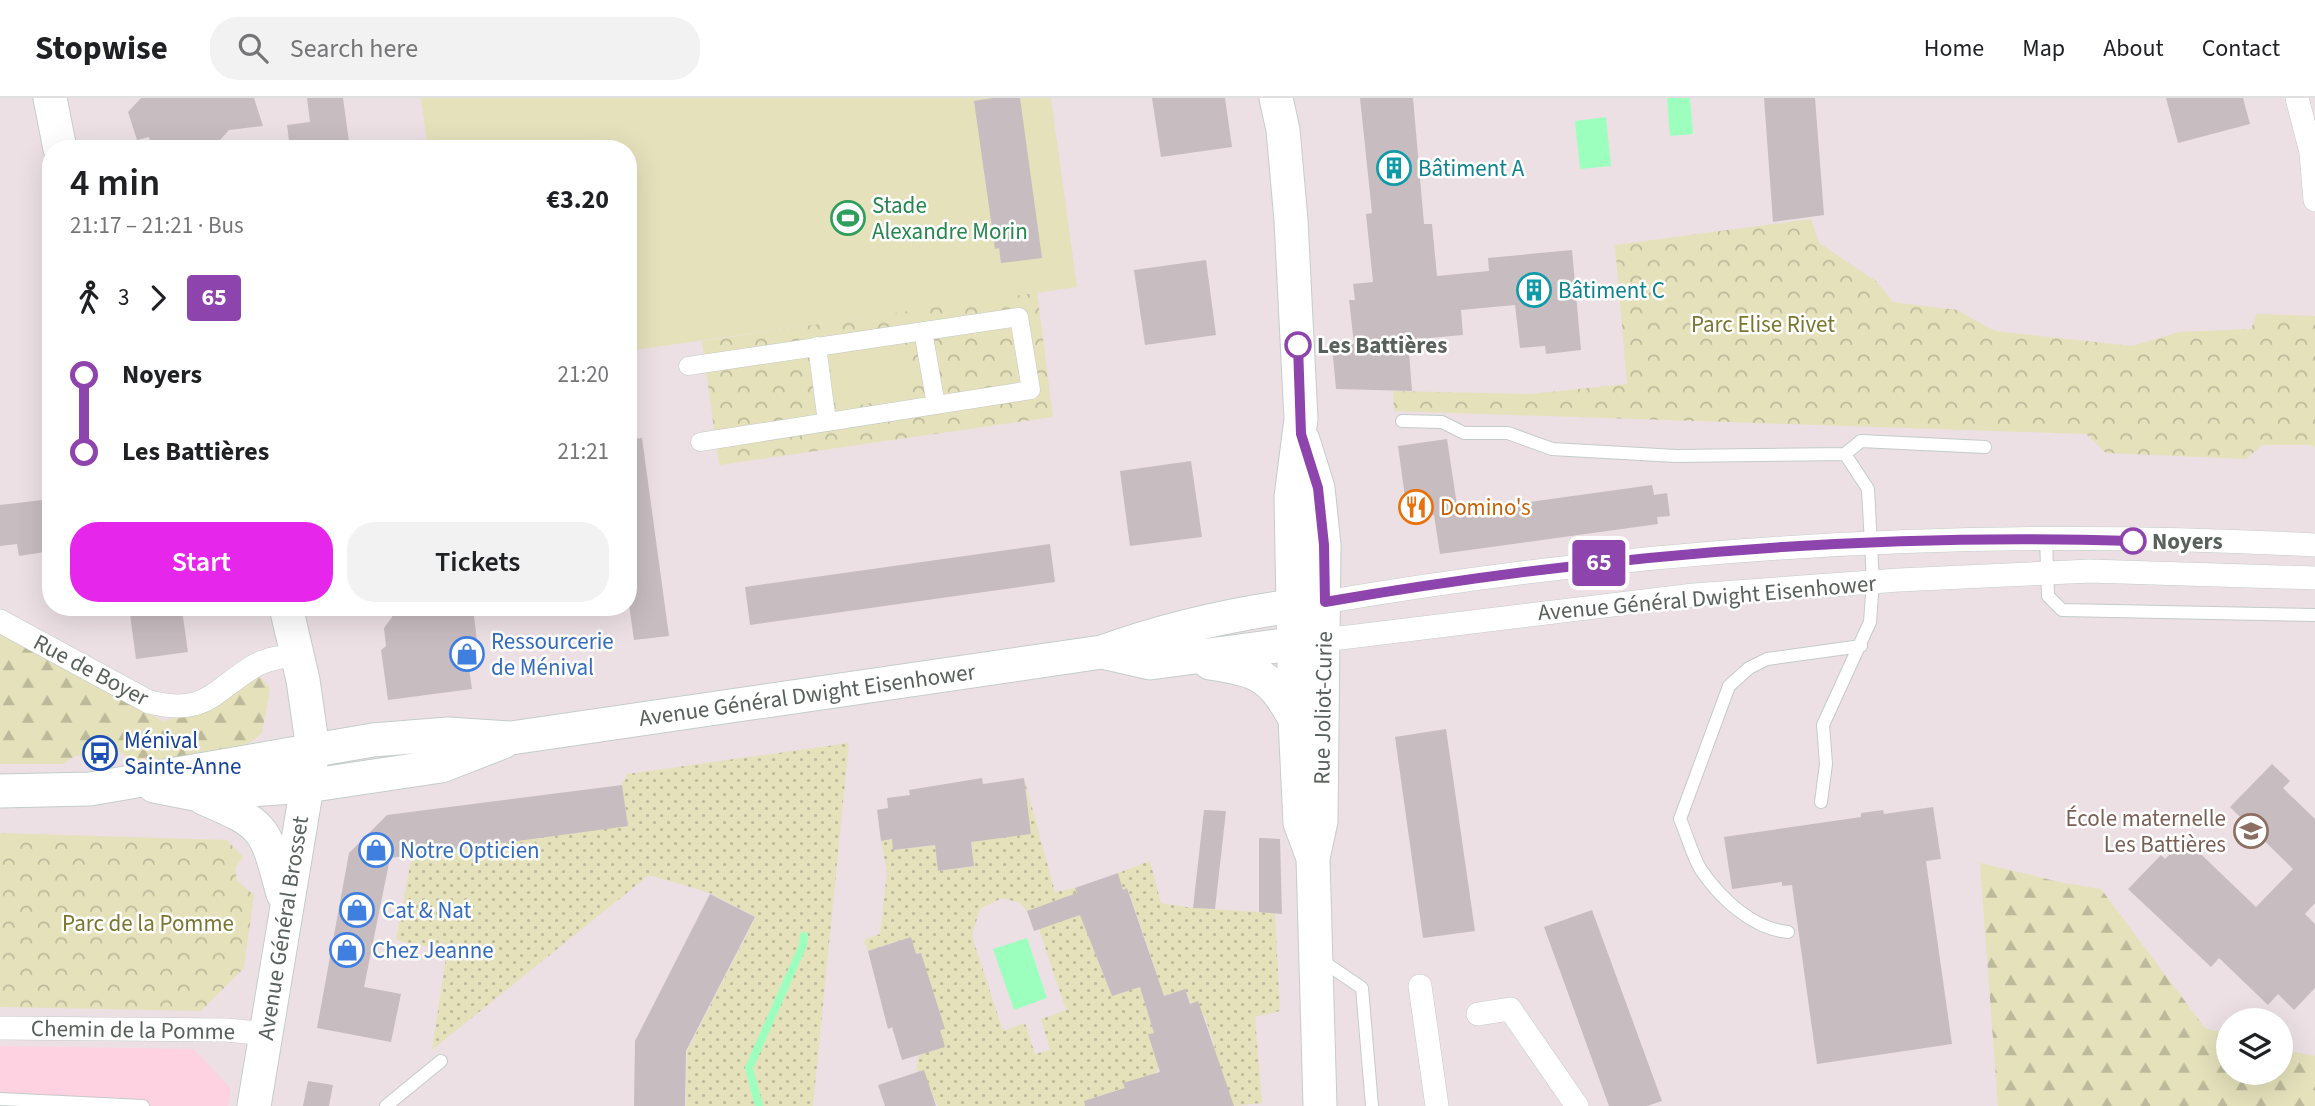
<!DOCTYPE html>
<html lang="en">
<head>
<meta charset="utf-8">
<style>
  :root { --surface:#fff; --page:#f2f2f2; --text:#202124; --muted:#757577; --line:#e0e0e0; --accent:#e726ec }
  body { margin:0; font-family:"Source Sans 3",sans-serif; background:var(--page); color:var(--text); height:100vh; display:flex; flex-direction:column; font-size:26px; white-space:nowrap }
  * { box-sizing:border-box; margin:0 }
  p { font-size:23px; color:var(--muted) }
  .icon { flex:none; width:38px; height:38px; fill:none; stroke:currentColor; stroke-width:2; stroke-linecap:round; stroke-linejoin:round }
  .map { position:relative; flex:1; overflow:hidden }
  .side { position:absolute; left:42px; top:42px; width:595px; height:476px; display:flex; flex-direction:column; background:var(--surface); border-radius:28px; box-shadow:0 7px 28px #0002 }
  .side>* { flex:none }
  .badge { padding:0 14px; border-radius:5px; font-size:24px; line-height:46px }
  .controls { position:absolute; left:2216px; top:910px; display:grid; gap:14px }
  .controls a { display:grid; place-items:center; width:77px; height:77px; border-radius:50%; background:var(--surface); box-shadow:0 7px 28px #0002; font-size:35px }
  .map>.badge { position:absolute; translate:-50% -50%; box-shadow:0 0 0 4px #fff }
  .legs { display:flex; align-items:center; gap:10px; height:77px; padding:0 28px; font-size:23px }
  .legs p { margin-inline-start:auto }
  .summary { display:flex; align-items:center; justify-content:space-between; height:119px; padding:0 28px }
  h1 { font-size:38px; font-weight:600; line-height:52px }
  .primary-button { display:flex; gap:14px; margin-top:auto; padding:14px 28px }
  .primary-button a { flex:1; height:80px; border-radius:28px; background:var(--accent); color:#fff; font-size:28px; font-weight:600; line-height:80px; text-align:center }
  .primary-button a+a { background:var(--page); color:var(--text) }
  ul { padding:0 28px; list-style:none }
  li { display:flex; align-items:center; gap:24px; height:77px; font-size:26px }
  li i { display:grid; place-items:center; width:10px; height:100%; margin:0 9px; background:currentColor }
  li i::after { content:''; width:18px; height:18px; margin:-9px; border:5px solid; border-radius:50%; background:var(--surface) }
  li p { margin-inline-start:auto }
  li:first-child i { background:linear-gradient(#0000 50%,currentColor 0) }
  li:last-child i { background:linear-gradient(currentColor 50%,#0000 0) }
  header { display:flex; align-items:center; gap:42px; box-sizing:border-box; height:98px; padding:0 35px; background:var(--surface); border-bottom:2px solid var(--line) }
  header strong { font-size:33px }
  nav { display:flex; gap:38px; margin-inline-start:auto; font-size:24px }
  .search { width:490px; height:63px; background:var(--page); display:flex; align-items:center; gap:18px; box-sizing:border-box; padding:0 24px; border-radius:28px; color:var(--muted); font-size:26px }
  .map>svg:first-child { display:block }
  .commercial { fill:#fed2e1 }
  .grass { fill:url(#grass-dots); fill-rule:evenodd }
  .forest { fill:url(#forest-firs) }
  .park { fill:url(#park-crowns) }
  .pitch { fill:#e5e1bb }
  .water { fill:#9dffbe }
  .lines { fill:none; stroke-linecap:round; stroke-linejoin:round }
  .stream { stroke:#9dffbe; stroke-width:8 }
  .building { fill:#c7bcc0 }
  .service-casing { stroke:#c4cbc8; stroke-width:14 }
  .pedestrian-casing { stroke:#c4cbc8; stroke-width:19 }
  .minor-casing { stroke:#c4cbc8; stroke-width:24 }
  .secondary-casing { stroke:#c4cdc9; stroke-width:35 }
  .service { stroke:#fff; stroke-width:12 }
  .pedestrian { stroke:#fff; stroke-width:18 }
  .minor { stroke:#fff; stroke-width:23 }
  .secondary { stroke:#fff; stroke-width:33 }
  .line-1-casing { stroke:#fff; stroke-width:16 }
  .line-1 { stroke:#8e44ad; stroke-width:10 }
  .stop-1-dot { fill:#fff; stroke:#8e44ad; stroke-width:3.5 }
  .labels { text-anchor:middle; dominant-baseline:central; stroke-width:5; stroke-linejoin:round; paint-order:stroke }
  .culture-label { font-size:23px; fill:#0d838f; stroke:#fff; text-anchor:start }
  .leisure-label { font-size:23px; fill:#27864d; stroke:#fff; text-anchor:start }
  .park-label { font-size:23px; fill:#7a7630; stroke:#fff }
  .stop-label { font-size:23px; font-weight:bold; fill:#59615c; stroke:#fff; text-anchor:start }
  .food-label { font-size:23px; fill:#c56008; stroke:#fff; text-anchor:start }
  .street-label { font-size:23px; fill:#59615c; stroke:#fff }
  .shop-label { font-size:23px; fill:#366cbe; stroke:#fff; text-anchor:start }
  .transit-label { font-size:23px; fill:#164399; stroke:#fff; text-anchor:start }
  .education-label { font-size:23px; fill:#785e54; stroke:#fff; text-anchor:end }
</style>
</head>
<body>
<header>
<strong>Stopwise</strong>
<div class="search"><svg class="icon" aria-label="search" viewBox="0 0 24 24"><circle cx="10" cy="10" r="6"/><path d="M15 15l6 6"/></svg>Search here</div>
<nav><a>Home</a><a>Map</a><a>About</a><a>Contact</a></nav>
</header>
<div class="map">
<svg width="2315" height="1008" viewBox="0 0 2315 1008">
  <defs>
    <pattern id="grass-dots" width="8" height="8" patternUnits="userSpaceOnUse" patternTransform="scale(1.75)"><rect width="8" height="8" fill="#e5e1bb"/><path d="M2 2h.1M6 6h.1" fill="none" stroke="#bdba9b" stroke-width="1.8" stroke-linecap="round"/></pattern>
    <pattern id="forest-firs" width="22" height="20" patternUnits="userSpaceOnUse" patternTransform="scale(1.75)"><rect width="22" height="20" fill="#e5e1bb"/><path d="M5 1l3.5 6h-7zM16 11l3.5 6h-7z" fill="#bdba9b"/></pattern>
    <pattern id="park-crowns" width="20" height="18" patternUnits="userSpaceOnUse" patternTransform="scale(1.75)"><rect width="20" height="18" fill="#e5e1bb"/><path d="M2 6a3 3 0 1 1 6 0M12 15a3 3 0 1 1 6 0" fill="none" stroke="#bdba9b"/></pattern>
  </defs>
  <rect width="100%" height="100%" fill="#ece0e4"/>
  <path class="commercial" d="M0,948l194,3 37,40 -3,17h-228z"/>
  <path class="grass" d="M849,645l-36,363h-127l1,-55 69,-134 -46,-24 -61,-18 -217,175 15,-99 -51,-11 16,-85 216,-30 -6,-40 5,-11z
    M1024,680l31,114 20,-4 11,32 -3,2 29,74 42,-14 -1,-19 -25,-74 -5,1 -5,-17 32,-12 11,42 32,5 82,5 5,98 -25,6 7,86 -28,3 -22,-58 3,-1 -10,-30 -16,-17 -4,-11 -40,14 9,30 -5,1 12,29 -8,15 -29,5 1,5 -27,18h-160c-10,-24 -36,-33 -10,-62 5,-6 9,-12 16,-16l-23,-75 -5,1 -5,-17 -43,14 -4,-11 16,-6 7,-62 -6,-31 11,-2 2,11 41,-5 3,26 36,-5 -3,-26 60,-6zM1002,800l19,5 6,8 20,-7 -8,25 27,81 -25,9 9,31 -15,4 -10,-31 -22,8 -31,-95 8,-27z"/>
  <path class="forest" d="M0,535l163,88 52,-14 35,-29 11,-1 9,12 -8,44c-32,32 -91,24 -133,27l-8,-8 -46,4 -11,8h-64z
    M1980,765l84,20 37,6 104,139 23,6v39h52v-24l35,7v50h-317z"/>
  <path class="park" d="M1811,121l8,24 57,38 17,21 64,8 38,21 137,15 47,-14 72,-3 6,-15 58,2v132l-4,-3h-49l-16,14 -140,-6 -20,-19 -692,-23 -1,-20 137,3 97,-10 -12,-139z
    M1037,194l16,125 -334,48 -17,-124z
    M0,735l227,7 16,17 -8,12 2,11 17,15 -10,73 -43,43 -201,-4z"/>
  <path class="pitch" d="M421,0h630l26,189 -449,64v-202h-200z
    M901,248l2,13 7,7 -2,31 -72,12 -7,-52z"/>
  <path class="water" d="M1667,0h23l3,36 -23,2z
    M1606,19l5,49 -31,3 -5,-48z
    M1027,840l20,60 -33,12 -21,-61z"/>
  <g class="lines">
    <path class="stream" d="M759,1008l-10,-38 54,-123 1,-9"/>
  </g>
  <path class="building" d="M141,0h113l9,28 -34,4 -17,19h-60l-3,-12 -12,3 -9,-28z
    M307,0h36l7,51h-60l-3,-24 23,-3z
    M993,0h27l22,160 -41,5 -2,-15 -4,1 -21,-148z
    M1152,0h73l7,49 -71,10z
    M1360,0h53l11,126h8l5,52 52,-5 -1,-13 84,-8 9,100 -35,4 -1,-8 -25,2 -5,-43 -54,5 2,25 -55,5 4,51 -76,-2 -4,-43 22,-2 -5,-44h6l-2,-16 20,-2 -7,-68 6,-1z
    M1764,0h51l9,117 -51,7z
    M2166,0h77l7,26 -72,19z
    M1206,162l10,75 -71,10 -11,-75z
    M642,340l27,198 -35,4 -6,-42v-159z
    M1447,341l11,73 194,-27 2,10 13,-2 3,23 -13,1 1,7 -218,30 -6,-39 -26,4 -10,-73z
    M1191,363l11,76 -72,9 -10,-75z
    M51,401v52l-32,5 -2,-12 -17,2v-41z
    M1050,446l5,38 -305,43 -5,-38z
    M129,509l53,3 6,42 -52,7z
    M392,509h81l7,60 -11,1 3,21 -84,11 -7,-50 5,-4 -2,-18 8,-11z
    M1446,631l29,202 -52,7 -28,-201z
    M2272,666l18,17 -7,7 32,31v84l-10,11 10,10v64l-21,22 -16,-16 -10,11 -49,-47 -8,9 -83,-78 33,-34 4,4 20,-20 71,68 37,-38 -63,-62z
    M982,680l1,6 41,-6 7,56 -60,8 3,24 -36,5 -3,-26 -42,5 -1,-11 -11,2 -4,-31 11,-2 -1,-10 23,-3 -1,-5z
    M622,687l6,41 -238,32 -26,129 37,7 -10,48 -74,-14 32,-175 38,-38z
    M1933,709l8,52 -15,2 26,183 -135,20 -25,-179 -10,1v-4l-50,7 -8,-52 137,-20v-4l22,-3 1,4z
    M1204,712l22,1 -11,98 -22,-1z
    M1259,740l21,1 2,75 -23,-2z
    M1118,775l5,17 4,-2 37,108 21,-7 5,15 8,-3 36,105h-149l-1,-5 41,-13 -2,-5 37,-11 -12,-38 6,-1 -14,-46 -28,9 -32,-81 -46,16 -7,-20 50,-18 -2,-5z
    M710,796l45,23 -69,134 -1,55h-51l1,-65z
    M1592,812l70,191 -15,5h-38l-65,-179z
    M911,839l5,17 5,-1 24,76 -5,1 5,17 -43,13 -10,-33 -4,2 -20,-78z
    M924,972l12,36h-51l-7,-21z
    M308,983l25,4 -4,21h-26z"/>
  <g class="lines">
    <g class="service-casing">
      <path id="service" d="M1402,323l40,1 22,11h44l44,16 124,7 169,-2 23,35 5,93 -3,40 -47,103 3,39 -5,38
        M1845,356l16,-13 124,6
        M2046,440l2,58 14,14 253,5
        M1788,834c-35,-3 -67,-33 -87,-62 -9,-15 -14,-35 -21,-51l49,-133 20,-18 18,-9 94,-13
        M1321,862l41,28 10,118
        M0,1001l143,7
        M386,1008l55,-45"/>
    </g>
    <g class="pedestrian-casing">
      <path id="pedestrian" d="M923,233l13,74
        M817,248l10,76
        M688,268l331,-49 12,73 -331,52"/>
    </g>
    <g class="minor-casing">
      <path id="minor" d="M2297,0l14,54 4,48
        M1325,504c327,-56 658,-75 990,-57
        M0,523l149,81c55,13 60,-7 102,-34 13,-9 31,-11 47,-14
        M1324,542l370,-45 205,-15 191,-9 225,7
        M1420,888l17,120
        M1478,916l32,-5 67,97
        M0,930l227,2 40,4"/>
    </g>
    <g class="secondary-casing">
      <path id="secondary" d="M50,0l10,51
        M1276,0l7,32 8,90 10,199 -10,78 4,222 5,104 13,35
        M1303,342l15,48 6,57 -3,276 -8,37 7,248
        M1102,554l48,11 164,-22
        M1210,565c49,8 60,11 85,56
        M154,688l41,8 112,-8 134,-20 62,-24
        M0,693l90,-2 283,-49 75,-6 63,4 591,-86c72,-26 147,-42 223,-50
        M203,700c64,27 62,30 80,96
        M254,1008l59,-356 -10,-70 -17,-73"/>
    </g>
    <use href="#service" class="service"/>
    <use href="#pedestrian" class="pedestrian"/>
    <use href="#minor" class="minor"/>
    <use href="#secondary" class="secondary"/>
  </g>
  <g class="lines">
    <g class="line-1-casing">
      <path id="line-1" d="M1298,247l3,89 17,54 6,57 1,57c267,-46 537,-70 808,-61"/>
    </g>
    <use href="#line-1" class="line-1"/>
  </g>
  <defs>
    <g id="building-ring" transform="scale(1.75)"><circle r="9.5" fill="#fff" stroke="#0f9aa8" stroke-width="1.5"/><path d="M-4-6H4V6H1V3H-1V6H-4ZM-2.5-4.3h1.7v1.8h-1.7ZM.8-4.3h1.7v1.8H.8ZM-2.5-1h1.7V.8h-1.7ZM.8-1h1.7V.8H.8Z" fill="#0f9aa8"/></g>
    <g id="stadium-ring" transform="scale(1.75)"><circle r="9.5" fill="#fff" stroke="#2e9e5b" stroke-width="1.5"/><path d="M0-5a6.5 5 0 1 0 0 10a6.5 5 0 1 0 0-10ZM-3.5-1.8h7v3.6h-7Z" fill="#2e9e5b"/></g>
    <g id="restaurant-ring" transform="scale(1.75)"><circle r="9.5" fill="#fff" stroke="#e8710a" stroke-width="1.5"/><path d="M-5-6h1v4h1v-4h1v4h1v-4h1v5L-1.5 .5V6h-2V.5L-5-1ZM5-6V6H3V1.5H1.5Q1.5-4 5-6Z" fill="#e8710a"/></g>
    <g id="shop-ring" transform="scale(1.75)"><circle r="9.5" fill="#fff" stroke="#3f7fe0" stroke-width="1.5"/><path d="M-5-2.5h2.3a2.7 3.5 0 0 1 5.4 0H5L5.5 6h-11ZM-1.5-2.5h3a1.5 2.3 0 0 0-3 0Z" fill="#3f7fe0"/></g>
    <g id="bus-ring" transform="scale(1.75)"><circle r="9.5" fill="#fff" stroke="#1a4fb4" stroke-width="1.5"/><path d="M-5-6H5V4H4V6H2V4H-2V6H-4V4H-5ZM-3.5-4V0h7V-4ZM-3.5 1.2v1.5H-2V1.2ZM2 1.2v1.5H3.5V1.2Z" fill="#1a4fb4"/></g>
    <g id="school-ring" transform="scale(1.75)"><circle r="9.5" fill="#fff" stroke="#8d6e63" stroke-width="1.5"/><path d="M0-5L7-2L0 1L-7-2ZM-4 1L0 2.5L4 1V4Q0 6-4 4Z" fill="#8d6e63"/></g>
  </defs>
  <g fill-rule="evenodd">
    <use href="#building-ring" x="1394" y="70"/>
    <use href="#stadium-ring" x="848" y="120"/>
    <use href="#building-ring" x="1534" y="192"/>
    <use href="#restaurant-ring" x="1416" y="409"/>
    <use href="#shop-ring" x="467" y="556"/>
    <use href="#bus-ring" x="100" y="655"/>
    <use href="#school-ring" x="2251" y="733"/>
    <use href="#shop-ring" x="376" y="752"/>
    <use href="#shop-ring" x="357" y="812"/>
    <use href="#shop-ring" x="347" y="852"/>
  </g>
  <g class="stop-1-dot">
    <circle cx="1298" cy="247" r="12"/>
    <circle cx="2133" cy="443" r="12"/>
  </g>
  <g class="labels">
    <g class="culture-label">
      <text x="1418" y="70">Bâtiment A</text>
      <text x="1558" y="192">Bâtiment C</text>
    </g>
    <g class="leisure-label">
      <text x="872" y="107">Stade<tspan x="872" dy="26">Alexandre Morin</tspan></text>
    </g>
    <g class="park-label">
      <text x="1763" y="226">Parc Elise Rivet</text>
      <text x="148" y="825">Parc de la Pomme</text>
    </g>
    <g class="stop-label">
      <text x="1317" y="247">Les Battières</text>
      <text x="2152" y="443">Noyers</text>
    </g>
    <g class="food-label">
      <text x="1440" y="409">Domino's</text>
    </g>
    <g class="street-label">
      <text transform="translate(1707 500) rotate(-5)">Avenue Général Dwight Eisenhower</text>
      <text transform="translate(91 572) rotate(28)">Rue de Boyer</text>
      <text transform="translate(807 597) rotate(-8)">Avenue Général Dwight Eisenhower</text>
      <text transform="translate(1323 610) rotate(-89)">Rue Joliot-Curie</text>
      <text transform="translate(283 830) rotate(-81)">Avenue Général Brosset</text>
      <text transform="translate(133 932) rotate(1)">Chemin de la Pomme</text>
    </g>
    <g class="shop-label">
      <text x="491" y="543">Ressourcerie<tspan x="491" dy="26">de Ménival</tspan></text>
      <text x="400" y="752">Notre Opticien</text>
      <text x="382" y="812">Cat &amp; Nat</text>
      <text x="372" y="852">Chez Jeanne</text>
    </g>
    <g class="transit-label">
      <text x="124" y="642">Ménival<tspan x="124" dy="26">Sainte-Anne</tspan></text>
    </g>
    <g class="education-label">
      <text x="2226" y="720">École maternelle<tspan x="2226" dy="26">Les Battières</tspan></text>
    </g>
  </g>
</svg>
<div class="controls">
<a><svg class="icon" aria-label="layers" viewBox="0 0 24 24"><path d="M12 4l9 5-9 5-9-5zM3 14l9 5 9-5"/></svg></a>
</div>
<b class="badge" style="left:1599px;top:465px;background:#8e44ad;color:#fff">65</b>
<section class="side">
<div class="summary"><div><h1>4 min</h1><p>21:17 – 21:21 · Bus</p></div><b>€3.20</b></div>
<div class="legs"><svg class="icon" aria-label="walk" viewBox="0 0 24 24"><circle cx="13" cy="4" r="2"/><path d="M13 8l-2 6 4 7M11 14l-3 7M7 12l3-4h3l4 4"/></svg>3<svg class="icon" aria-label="forward" viewBox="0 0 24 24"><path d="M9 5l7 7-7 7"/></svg><b class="badge" style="background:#8e44ad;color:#fff">65</b></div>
<ul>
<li><i style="color:#8e44ad"></i><b>Noyers</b><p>21:20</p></li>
<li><i style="color:#8e44ad"></i><b>Les Battières</b><p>21:21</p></li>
</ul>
<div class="primary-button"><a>Start</a><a>Tickets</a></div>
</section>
</div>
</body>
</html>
